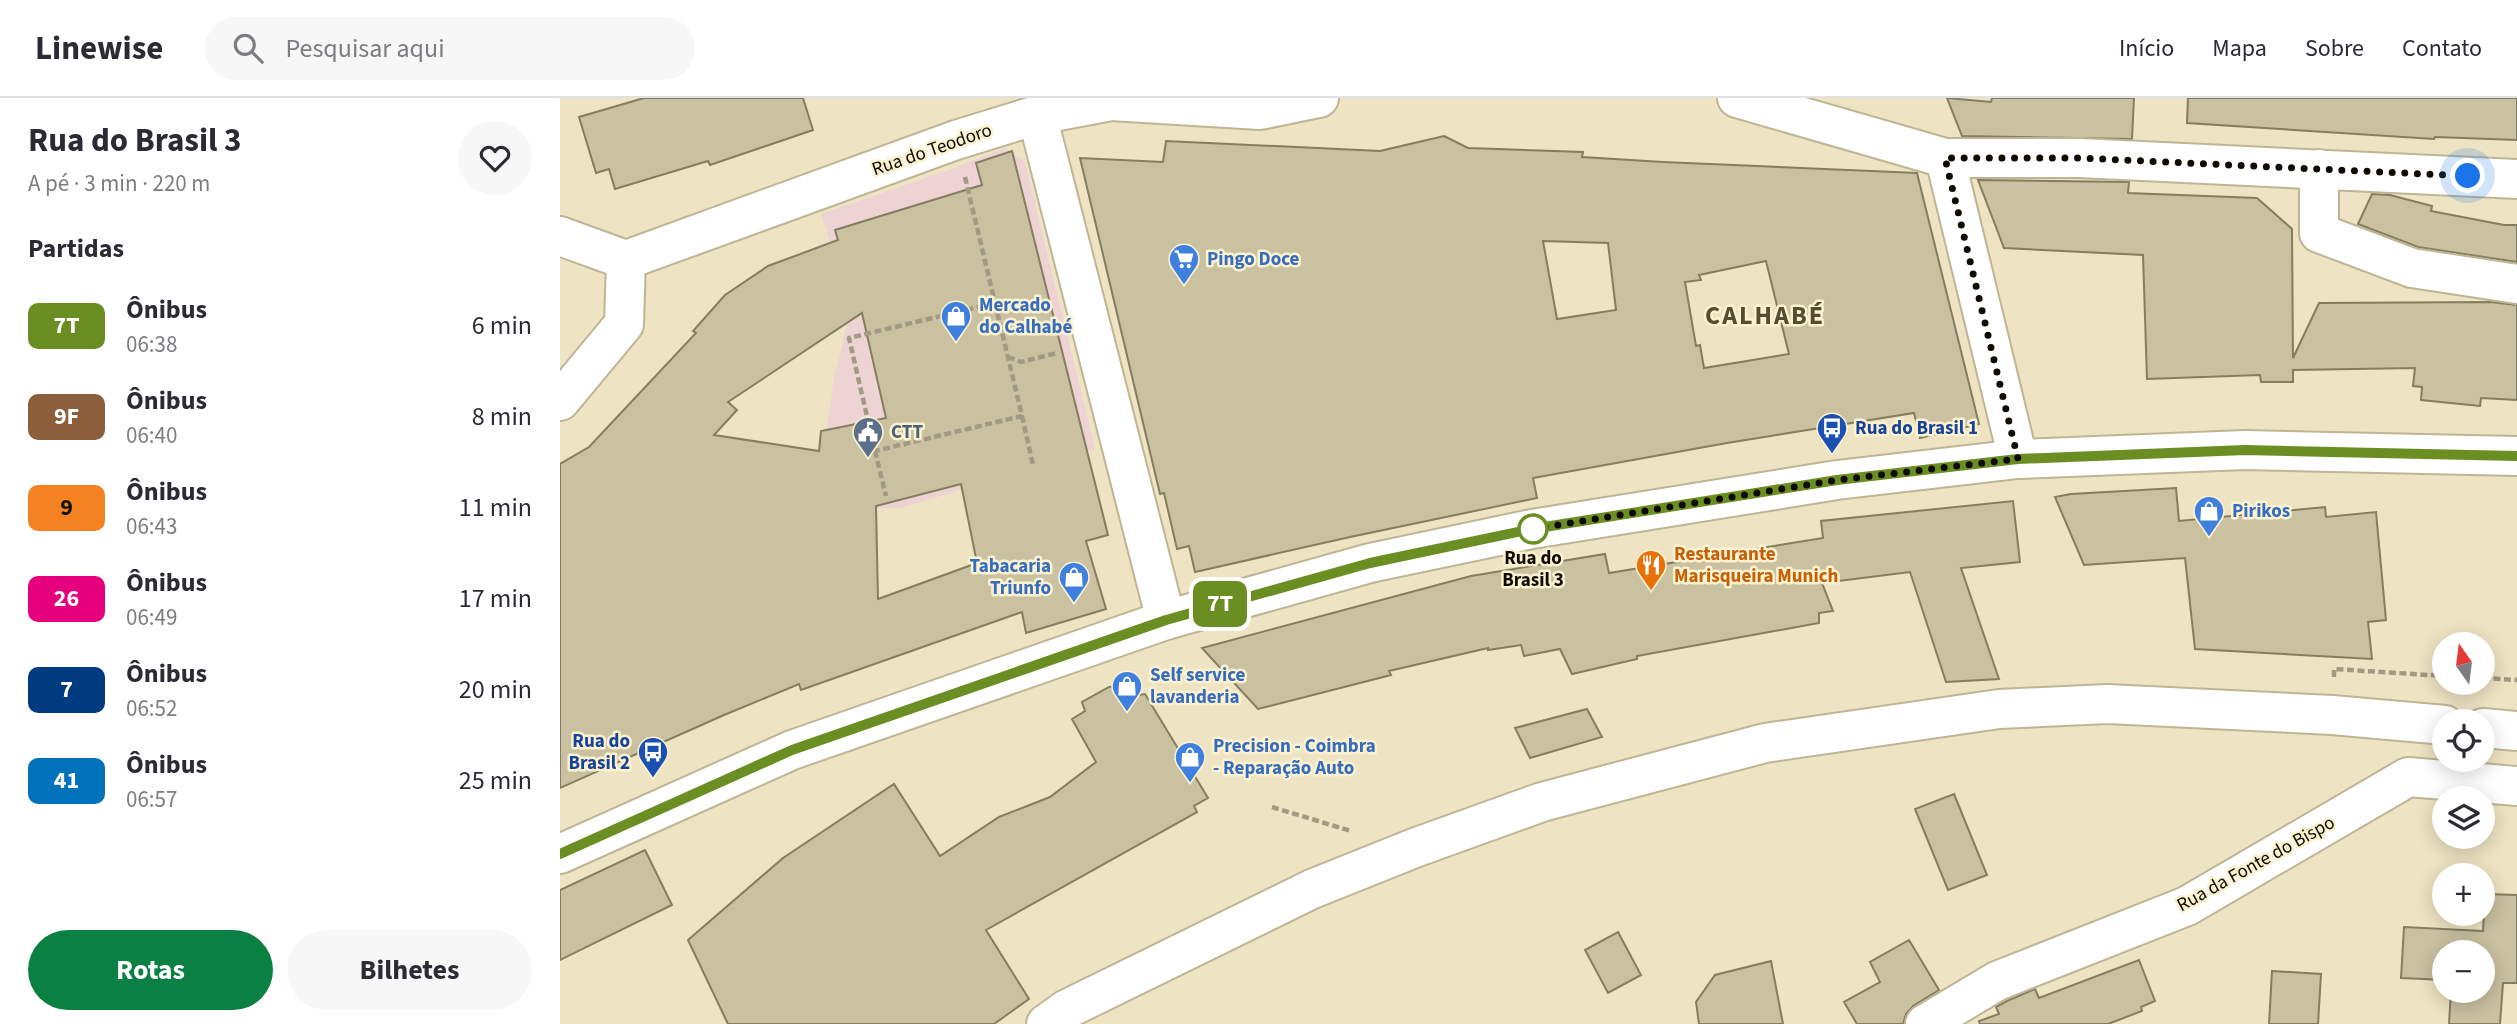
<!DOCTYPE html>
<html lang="pt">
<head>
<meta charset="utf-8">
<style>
  :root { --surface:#fff; --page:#f7f7f7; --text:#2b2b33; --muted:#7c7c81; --line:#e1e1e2; --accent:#0b8043 }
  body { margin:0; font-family:"Source Sans 3",sans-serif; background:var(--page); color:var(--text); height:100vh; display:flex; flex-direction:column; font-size:26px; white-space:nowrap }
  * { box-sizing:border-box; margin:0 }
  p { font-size:23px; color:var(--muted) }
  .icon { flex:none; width:38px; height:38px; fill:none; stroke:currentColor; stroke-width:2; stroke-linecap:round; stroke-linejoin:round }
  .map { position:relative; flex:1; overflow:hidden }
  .details { display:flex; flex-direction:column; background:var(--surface); width:560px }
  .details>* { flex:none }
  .badge { padding:0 14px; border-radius:10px; font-size:24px; line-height:46px }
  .needle { width:46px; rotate:346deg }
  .fabs { position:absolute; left:1872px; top:534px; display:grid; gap:14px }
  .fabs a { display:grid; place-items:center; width:63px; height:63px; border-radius:50%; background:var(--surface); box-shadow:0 4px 18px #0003; font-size:35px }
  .you { position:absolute; width:35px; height:35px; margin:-18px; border:5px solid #fff; border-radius:50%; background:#1a73e8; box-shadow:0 0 0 10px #1a73e833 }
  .map>.badge { position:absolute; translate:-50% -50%; box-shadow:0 0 0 4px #fff }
  h2 { padding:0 28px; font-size:26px; line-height:63px }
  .round { display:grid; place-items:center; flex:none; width:74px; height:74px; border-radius:37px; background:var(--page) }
  .overview { display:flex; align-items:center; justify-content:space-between; height:119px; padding:0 28px }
  h1 { font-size:33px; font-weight:700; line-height:52px }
  .cta { display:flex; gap:14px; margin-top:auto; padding:14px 28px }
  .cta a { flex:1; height:80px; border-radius:42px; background:var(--accent); color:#fff; font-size:28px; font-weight:700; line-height:80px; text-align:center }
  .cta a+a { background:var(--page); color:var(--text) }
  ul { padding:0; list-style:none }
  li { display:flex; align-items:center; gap:21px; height:91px; padding:0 28px }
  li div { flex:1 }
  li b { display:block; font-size:26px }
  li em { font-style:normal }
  li .badge { min-width:77px; font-weight:700; text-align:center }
  header { display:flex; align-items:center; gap:42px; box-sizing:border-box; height:98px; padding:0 35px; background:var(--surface); border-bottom:2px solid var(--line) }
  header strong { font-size:33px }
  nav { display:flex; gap:38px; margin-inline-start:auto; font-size:24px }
  .search { width:490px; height:63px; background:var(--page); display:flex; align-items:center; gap:18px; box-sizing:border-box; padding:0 24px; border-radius:38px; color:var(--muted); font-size:26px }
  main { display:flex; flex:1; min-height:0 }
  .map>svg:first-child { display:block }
  .commercial { fill:#eed3d4 }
  .building { fill:#cac1a1; stroke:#857d5f; stroke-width:2; fill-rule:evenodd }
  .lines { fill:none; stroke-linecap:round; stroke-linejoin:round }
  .minor-casing { stroke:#beb595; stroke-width:42 }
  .major-casing { stroke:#beb595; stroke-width:42 }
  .path { stroke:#a19981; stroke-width:4.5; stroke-dasharray:7 3.5; stroke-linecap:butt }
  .minor { stroke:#fff; stroke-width:38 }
  .major { stroke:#fff; stroke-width:38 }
  .line-casing { stroke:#fff; stroke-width:16 }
  .line { stroke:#6b8e23; stroke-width:10 }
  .walk { stroke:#0f0b03; stroke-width:7; stroke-dasharray:0 12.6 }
  .stop-dot { fill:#fff; stroke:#6b8e23; stroke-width:3.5 }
  .labels { text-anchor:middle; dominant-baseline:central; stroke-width:5; stroke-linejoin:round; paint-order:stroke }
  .street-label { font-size:19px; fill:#0f0b03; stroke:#fbf2d0 }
  .shop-label { font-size:19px; font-weight:bold; fill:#366cbe; stroke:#fbf2d0; text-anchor:start }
  .transit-label { font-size:19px; font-weight:bold; fill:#164399; stroke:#fbf2d0; text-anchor:start }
  .service-label { font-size:19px; font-weight:bold; fill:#4e5e75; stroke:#fbf2d0; text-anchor:start }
  .food-label { font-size:19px; font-weight:bold; fill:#c56008; stroke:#fbf2d0; text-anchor:start }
  .stop-label { font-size:19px; font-weight:bold; fill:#0f0b03; stroke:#fbf2d0 }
  .district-label { font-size:26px; font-weight:bold; letter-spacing:2px; fill:#554d31; stroke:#fbf2d0 }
</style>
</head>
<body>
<header>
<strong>Linewise</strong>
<div class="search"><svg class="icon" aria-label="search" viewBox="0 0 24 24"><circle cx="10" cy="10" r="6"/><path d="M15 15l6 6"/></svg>Pesquisar aqui</div>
<nav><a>Início</a><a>Mapa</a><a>Sobre</a><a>Contato</a></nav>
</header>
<main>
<section class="details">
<div class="overview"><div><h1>Rua do Brasil 3</h1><p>A pé · 3 min · 220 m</p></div><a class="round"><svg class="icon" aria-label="heart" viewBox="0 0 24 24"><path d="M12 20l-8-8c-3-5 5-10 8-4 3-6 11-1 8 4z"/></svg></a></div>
<h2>Partidas</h2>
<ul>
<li><span class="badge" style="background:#6b8e23;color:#fff">7T</span><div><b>Ônibus</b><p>06:38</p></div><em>6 min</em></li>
<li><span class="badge" style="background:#8b5e3c;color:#fff">9F</span><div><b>Ônibus</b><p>06:40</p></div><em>8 min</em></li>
<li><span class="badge" style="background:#f58220;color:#111">9</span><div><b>Ônibus</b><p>06:43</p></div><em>11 min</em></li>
<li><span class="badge" style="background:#e6007e;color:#fff">26</span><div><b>Ônibus</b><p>06:49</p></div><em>17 min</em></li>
<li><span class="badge" style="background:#003b80;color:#fff">7</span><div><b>Ônibus</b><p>06:52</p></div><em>20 min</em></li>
<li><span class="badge" style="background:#0072bc;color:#fff">41</span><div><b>Ônibus</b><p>06:57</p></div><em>25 min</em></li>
</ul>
<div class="cta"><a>Rotas</a><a>Bilhetes</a></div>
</section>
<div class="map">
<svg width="1957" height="926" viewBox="0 0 1957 926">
  <rect width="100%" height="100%" fill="#eee4c3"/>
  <path class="commercial" d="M445,50l20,14 70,287 -194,59 -85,1 18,-132 17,-68 -30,-95 128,-44z"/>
  <path class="building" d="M84,0h159l10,32 -103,35 -2,-4 -93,28 -6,-20 -13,4 -17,-56z
    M1387,0l44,4 1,-4h142l-2,41 -170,-3z
    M1628,0h329v42l-82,-3 -1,2 -247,-16z
    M884,38l24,12 115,4 -1,5 81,5 254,11 62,251 -59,14 -6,-25 -187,30 -194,35 4,20 -187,39 -155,35 -6,-26 -12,3 -13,-56 -4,1 -80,-336 83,4 3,-21 214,10zM983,143l65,2 8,67 -59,9zM1206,163l23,93 -85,14 -4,-23 -4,1 -11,-64 16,-2 -2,-5z
    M452,53l96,384 -22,6 20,68 -80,24 -4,-21 -221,78 -2,-6 -75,31 -164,73v-324l29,-17 107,-114 -3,-2 32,-36 43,-29 70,-26 -3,-10 147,-45 -6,-22zM302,215l24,105 -65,13 -2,20 -105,-16 23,-25 -9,-8zM401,386l16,79 -99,36 -2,-93z
    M1418,82l151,2 -1,11 129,5 35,31 1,129 26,-55 171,-1 27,3v95l-36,-2 -1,8 -59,-6 1,-13 -9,-1 2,-18 -122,2v12h-32l-1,-7 -113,4 -4,-124 -139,-7z
    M1812,96l18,1 42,11 -1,5 73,14h13v37l-99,-15 -60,-23z
    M1616,390l3,33 146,-14 1,10 50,-5 10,108 -18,2 4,37 -177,-10 -10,-91 -101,7 -29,-68 16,-3z
    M1453,403l7,61 -59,6 38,111 -53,3 -36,-110 -88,11 11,28 -14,2v10l-182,33v3l-65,15 -12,-25 -36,7 -3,-11 -33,5v-2l-99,23 2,4 -133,34 -56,-61 269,-72 134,-22 4,19 214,-35 -2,-17z
    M566,587l6,11 13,-2 63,104 -14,8 3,6 -211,118 43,69 -35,25h-266l-40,-84 95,-82 111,-74 46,72 59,-39 51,-20 46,-35 -24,-43 13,-8 -3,-9 27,-15z
    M1027,611l15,28 -72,21 -15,-30z
    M1394,696l33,81 -39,15 -33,-81z
    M85,752l27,55 -112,55v-70z
    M1925,796l32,1v88h-14l-3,41h-51l2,-34h32v-38h-38v28l-44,-2 3,-51 79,4z
    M1058,834l23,43 -33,18 -23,-43z
    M1349,842l30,50 -26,16 -7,8 -3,10h-46l-13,-22 36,-20 -10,-20z
    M1579,862l16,41 -14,6 1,4 -34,13h-128l-1,-3 20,-7 -3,-7 11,-6 28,-12 4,9z
    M1211,863l12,63h-84l-3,-22 19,-27z
    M1712,873l49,3 -3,50h-49z"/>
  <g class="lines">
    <g class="minor-casing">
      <path id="minor" d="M1177,0l208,60h135l437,21
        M477,17l129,505
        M1385,60l73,301
        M1759,71v64l93,35 105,16
        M0,138l66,24 330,-120 81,-25 74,-14 149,9 59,-12
        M0,303l64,-77 2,-64
        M1923,630l34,3
        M486,926l21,-15 245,-120 105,-42 125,-45 223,-59 234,-34 108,-5 225,11 113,10
        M1365,926l72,-43 190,-75 221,-129 109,9"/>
    </g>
    <g class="major-casing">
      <path id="major" d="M0,756l232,-104 374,-130 204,-57 162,-34 305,-49 181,-21 227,-9 272,6"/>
    </g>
    <path class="path" d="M405,79l30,126
      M435,205l27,113 -147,35 -26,-113z
      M448,259l13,5 36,-9
      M462,318l11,49
      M315,353l11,45
      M1774,579v-8l111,7
      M1923,580l34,2
      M712,709l79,24"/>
    <use href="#minor" class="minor"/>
    <use href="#major" class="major"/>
  </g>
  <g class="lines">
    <g class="line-casing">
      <path id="line" d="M0,756l232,-104 374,-130 204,-57 162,-34 305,-49 181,-21 227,-9 272,6"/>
    </g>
    <use href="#line" class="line"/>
    <path class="walk" d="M973,431l304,-49 181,-21 -73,-301h135l388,18"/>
  </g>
  <defs>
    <g id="supermarket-pin" transform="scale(1.575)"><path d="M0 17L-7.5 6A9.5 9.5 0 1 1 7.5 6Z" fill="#3f7fe0" stroke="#fbf2d0"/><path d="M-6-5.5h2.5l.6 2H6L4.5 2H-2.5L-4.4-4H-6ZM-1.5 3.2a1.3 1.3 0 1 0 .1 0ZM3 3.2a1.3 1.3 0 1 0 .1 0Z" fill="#fff"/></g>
    <g id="shop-pin" transform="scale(1.575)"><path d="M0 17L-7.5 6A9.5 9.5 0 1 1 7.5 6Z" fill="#3f7fe0" stroke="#fbf2d0"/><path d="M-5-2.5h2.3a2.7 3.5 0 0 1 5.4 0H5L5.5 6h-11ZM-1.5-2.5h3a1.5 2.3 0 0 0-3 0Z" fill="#fff"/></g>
    <g id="bus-pin" transform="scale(1.575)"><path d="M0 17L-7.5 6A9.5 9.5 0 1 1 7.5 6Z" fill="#1a4fb4" stroke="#fbf2d0"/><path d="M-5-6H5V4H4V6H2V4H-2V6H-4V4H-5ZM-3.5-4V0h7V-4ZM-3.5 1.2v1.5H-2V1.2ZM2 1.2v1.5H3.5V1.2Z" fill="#fff"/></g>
    <g id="civic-pin" transform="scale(1.575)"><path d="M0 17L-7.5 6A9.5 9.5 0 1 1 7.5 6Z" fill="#5c6f8a" stroke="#fbf2d0"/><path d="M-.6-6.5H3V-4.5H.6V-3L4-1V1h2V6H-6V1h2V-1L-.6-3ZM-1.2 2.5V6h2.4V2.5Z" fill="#fff"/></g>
    <g id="restaurant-pin" transform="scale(1.575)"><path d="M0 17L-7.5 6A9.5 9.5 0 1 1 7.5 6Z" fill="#e8710a" stroke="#fbf2d0"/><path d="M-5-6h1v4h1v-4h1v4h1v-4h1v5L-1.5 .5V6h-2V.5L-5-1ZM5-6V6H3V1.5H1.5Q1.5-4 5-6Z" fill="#fff"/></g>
  </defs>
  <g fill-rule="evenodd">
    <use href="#supermarket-pin" x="624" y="161"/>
    <use href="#shop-pin" x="396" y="218"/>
    <use href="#bus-pin" x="1272" y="330"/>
    <use href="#civic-pin" x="308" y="334"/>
    <use href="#shop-pin" x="1649" y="413"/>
    <use href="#restaurant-pin" x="1091" y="467"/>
    <use href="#shop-pin" x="514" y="479"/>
    <use href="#shop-pin" x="567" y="588"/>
    <use href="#bus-pin" x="93" y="654"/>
    <use href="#shop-pin" x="630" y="659"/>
  </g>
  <circle class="stop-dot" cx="973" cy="431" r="14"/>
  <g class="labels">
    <g class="street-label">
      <text transform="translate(372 52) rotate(-19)">Rua do Teodoro</text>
      <text transform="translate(1696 766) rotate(-29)">Rua da Fonte do Bispo</text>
    </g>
    <g class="shop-label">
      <text x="647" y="161">Pingo Doce</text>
      <text x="419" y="207">Mercado<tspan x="419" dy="22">do Calhabé</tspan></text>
      <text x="1672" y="413">Pirikos</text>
      <text x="491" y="468" text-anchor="end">Tabacaria<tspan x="491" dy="22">Triunfo</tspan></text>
      <text x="590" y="577">Self service<tspan x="590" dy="22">lavanderia</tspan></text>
      <text x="653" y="648">Precision - Coimbra<tspan x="653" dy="22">- Reparação Auto</tspan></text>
    </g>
    <g class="transit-label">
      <text x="1295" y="330">Rua do Brasil 1</text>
      <text x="70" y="643" text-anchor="end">Rua do<tspan x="70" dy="22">Brasil 2</tspan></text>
    </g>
    <g class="service-label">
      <text x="331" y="334">CTT</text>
    </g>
    <g class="food-label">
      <text x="1114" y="456">Restaurante<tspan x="1114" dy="22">Marisqueira Munich</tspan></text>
    </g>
    <g class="stop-label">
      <text x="973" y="460">Rua do<tspan x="973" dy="22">Brasil 3</tspan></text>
    </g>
    <g class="district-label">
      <text x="1205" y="217">CALHABÉ</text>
    </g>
  </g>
</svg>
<div class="fabs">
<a><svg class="needle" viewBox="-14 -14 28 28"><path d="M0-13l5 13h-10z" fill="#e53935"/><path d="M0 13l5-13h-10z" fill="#7c7c81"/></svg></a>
<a><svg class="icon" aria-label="locate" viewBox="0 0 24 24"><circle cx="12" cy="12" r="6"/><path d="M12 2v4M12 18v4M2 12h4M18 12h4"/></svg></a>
<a><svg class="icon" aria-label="layers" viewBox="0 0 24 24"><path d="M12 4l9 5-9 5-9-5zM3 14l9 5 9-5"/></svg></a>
<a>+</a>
<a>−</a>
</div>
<div class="you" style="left:1908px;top:78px"></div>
<b class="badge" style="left:660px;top:506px;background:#6b8e23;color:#fff">7T</b>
</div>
</main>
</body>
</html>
